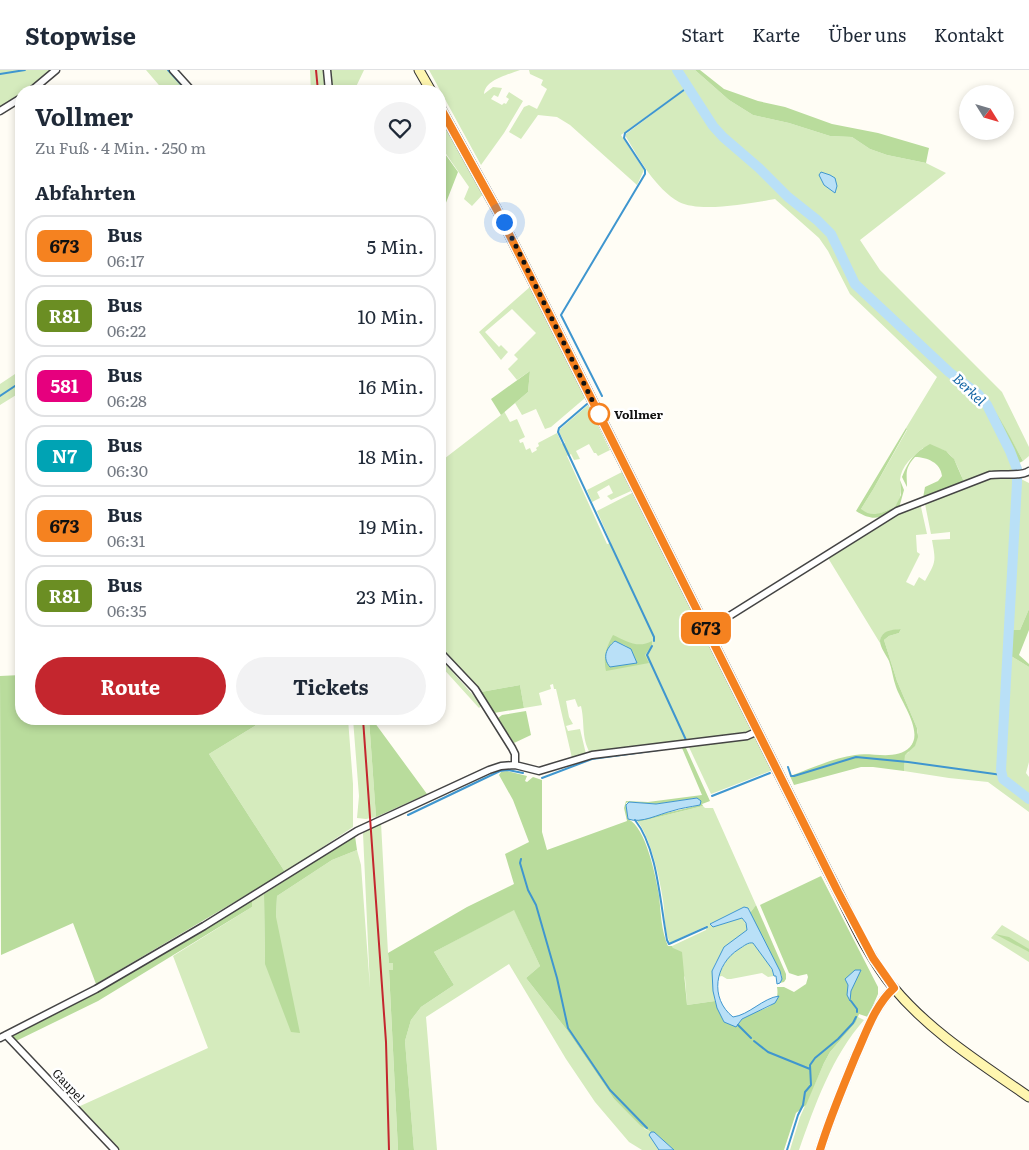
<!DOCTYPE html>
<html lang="de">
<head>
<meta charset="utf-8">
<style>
  :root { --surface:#fff; --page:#f2f2f3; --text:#1f2937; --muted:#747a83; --line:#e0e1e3; --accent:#c4262e }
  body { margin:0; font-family:Literata,serif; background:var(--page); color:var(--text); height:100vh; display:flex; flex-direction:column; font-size:19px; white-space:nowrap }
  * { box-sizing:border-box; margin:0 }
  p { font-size:16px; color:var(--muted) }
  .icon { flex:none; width:28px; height:28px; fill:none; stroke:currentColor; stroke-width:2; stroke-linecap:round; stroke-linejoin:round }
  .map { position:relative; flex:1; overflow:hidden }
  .drawer { position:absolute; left:15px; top:15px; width:431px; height:640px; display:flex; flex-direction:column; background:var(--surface); border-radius:20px; box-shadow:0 2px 8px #0003 }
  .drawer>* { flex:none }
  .badge { padding:0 10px; border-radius:8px; font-size:18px; line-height:32px }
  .needle { width:32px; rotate:127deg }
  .buttons { position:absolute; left:959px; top:15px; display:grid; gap:10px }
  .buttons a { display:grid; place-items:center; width:55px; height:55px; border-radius:50%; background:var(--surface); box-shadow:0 2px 8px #0003; font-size:25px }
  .you { position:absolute; width:25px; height:25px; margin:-12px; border:4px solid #fff; border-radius:50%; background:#1a73e8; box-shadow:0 0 0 8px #1a73e833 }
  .map>.badge { position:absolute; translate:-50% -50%; box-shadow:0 0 0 2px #fff }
  h2 { padding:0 20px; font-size:19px; line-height:45px }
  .round { display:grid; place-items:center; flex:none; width:52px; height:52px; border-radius:26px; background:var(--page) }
  .overview { display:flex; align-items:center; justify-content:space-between; height:85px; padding:0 20px }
  h1 { font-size:24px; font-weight:700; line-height:38px }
  .button { display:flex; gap:10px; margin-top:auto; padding:10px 20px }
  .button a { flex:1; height:58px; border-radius:30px; background:var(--accent); color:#fff; font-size:20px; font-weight:700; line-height:58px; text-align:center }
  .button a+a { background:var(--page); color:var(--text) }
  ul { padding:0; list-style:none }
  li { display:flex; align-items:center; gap:15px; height:62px; margin:0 10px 8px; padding:0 10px; border:2px solid var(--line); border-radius:20px }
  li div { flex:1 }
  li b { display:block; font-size:19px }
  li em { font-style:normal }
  li .badge { min-width:55px; font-weight:700; text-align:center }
  header { display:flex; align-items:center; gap:30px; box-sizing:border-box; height:70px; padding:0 25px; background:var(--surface); border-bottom:1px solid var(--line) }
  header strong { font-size:24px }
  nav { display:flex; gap:28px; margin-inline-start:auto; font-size:18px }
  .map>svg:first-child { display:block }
  .green { fill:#d5ebbd }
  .forest { fill:#b9dc9c; fill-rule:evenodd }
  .water { fill:#b9e0f7; stroke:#3f96cf }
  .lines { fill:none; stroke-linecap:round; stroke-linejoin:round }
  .stream { stroke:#3f96cf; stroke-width:2 }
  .river { stroke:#b9e0f7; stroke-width:10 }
  .minor-casing { stroke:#444; stroke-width:9 }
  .tertiary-casing { stroke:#444; stroke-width:10 }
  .secondary-casing { stroke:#333; stroke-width:11 }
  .minor { stroke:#fff; stroke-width:6 }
  .tertiary { stroke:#fff; stroke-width:8 }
  .secondary { stroke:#fff6b0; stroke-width:9 }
  .rail { stroke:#c4262e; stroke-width:2 }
  .line-casing { stroke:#fff; stroke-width:11 }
  .line { stroke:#f58220; stroke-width:8 }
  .walk { stroke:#111; stroke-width:5; stroke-dasharray:0 9 }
  .stop-dot { fill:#fff; stroke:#f58220; stroke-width:2.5 }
  .labels { text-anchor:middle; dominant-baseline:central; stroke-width:5; stroke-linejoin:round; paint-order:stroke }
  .stop-label { font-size:12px; font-weight:bold; fill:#111; stroke:#fff; text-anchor:start }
  .street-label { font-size:12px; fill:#111; stroke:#fff }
  .water-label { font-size:14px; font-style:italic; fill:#1768a6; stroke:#fff }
</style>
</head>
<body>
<header>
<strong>Stopwise</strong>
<nav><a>Start</a><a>Karte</a><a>Über uns</a><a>Kontakt</a></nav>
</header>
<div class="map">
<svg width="1029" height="1080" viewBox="0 0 1029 1080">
  <rect width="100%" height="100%" fill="#fffdf5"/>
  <path class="green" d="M0,0h53l-22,21h-10v7l-21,13z
    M146,0h26l20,21h-28z
    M310,0h15l3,21h-17z
    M329,0h35l-10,21h-22z
    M429,0h91c-13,5 -35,10 -36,24l9,-7 9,1 -4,9 -4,-2 -3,4 11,6 2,-2 2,1 3,-5 -3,-2 3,-5 14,9 -19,32 -23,32z
    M529,0h147l11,17 -66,48 23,35 -7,15 -67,-60 -13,-8 -19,-2 -17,24 -12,-7 15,-25 5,-2 8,4 10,-20 -6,-4 2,-5 -13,-6z
    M678,0h17l34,30 24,15 36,8 41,13 22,1 18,12 17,6 39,8 20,10 -86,67 20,30 122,122 27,55v9l-6,5 -21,-38 -14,-21 11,18 23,49 -3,2 -7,-20 -25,-48 -9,-10 -32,-26 -90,-84 -24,-49 -15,-16 -27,-22 -30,-30 -36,-29 -10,-11z
    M687,18l25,38 11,12 102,94 14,19 14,33 91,86 34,26 9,11 7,13 15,33 6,18 -26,1 -25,10c-10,-24 -12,-36 -41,-34 -10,8 -22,18 -23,32 0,12 3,15 -5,27 -14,5 -19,12 -34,4v-2l13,-21 33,-58 -1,-2 31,-51 -87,-83 -22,-43 -9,-13 -44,-39c-23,4 -75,14 -96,3 -24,-14 -39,-42 -53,-65v-3z
    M440,46l45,76 -13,14 -8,-7 5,-12 -25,-36 -4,10z
    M531,216l54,112 -34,29 -6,2 -9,-20 -14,6 -7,-12 13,-11 2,-21 -13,9 -9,-11 10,-10 -4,-4 22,-22 -24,-24 -27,23 14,15 2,-2 7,7 -7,8 -22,-28z
    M21,300v22l-21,13v-21z
    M588,335l22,45 -12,6 -2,-3h-2l-5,-9 -13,7 4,8 -6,1 -3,-6 -4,2 40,88 4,-1 -14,-32 35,-18 123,238 -165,22c-9,-16 -5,-30 -9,-47l-3,1 -3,-8 -9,2 3,16 4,7 -7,2 2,5 12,-2 6,25 -14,4 -16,-69h-2l-1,-5 -3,1 1,4 -12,4 3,12 -18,3 -4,-23 -39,7 -41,-44v-186l61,-47 3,-4 6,11 7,-3 8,18 -6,3 1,3 3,-1 3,8 4,-2 2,5 5,-3 -1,-2 3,-2 -1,-3 19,-10 5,11 3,-1 -6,-11 1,-3z
    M622,402l9,19 -20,9 -4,-4 6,-3 -4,-8 -12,7 3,6 -8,4 -5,-12z
    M1015,407l-15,293 2,9 27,21v12l-41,-30 -39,-4 -45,-7 1,-17 3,-1 10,-20 -1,-5 -20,-47 -13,-41 5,-4 10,-3 2,-4c-10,2 -21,2 -21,14l-52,-85 69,-43 23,-9 1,1 6,27 -11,1 1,17 3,2 -14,28 8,4 5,-9 6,4c11,-20 11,-19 7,-41l18,-1v-7l-19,2 -6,-30 66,-26z
    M1019,408l10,5v126l-9,21h-7l-2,26 18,11v95l-3,11 3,4v20l-25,-19 -1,-9z
    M440,588l42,47 -3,3 -39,-43z
    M266,649h82l5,65v43l-68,45 -76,-118z
    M353,649h16l7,98 -10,2 -9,-1 2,-22z
    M757,666l16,34 -62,24 -23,-49z
    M703,736l2,2h8l43,97 -6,8v-3l-6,-3 -34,17 3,3 29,-9 5,8v4l-31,32 -4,9 3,30 -28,4 -2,-27 -13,-32 34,-16 1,-3 -1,-1 -36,17c-6,-13 -5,-29 -7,-43 -3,-20 -12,-62 -25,-78z
    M381,753l7,130 1,10 4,-1v8l-4,1 9,179h-279l-41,-43 130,-59 -35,-92 79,-49v-8l12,-5 1,70 11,-47 1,-21 55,-36 25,-10 4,15 9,123 -7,-155z
    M514,839l26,57 -14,12 41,52 47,69 31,30 6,3 -2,3 10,15h-17l-13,-8 -34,-40 -29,-43 -57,-95 -83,53 11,133h-23l-9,-109 6,-21 10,-13 33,-22 -20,-33z
    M1002,855l27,16v21l-38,-24z
    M749,872l4,1c8,10 17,20 21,33l-6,1 -6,-4 -31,6h-4l-5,-3 -5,1 12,-21z
    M858,947l6,3c-32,36 -49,85 -65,130h-9l10,-33 24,-54 6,-11 26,-30z"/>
  <path class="forest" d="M695,0h5l24,19 34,12 27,6 47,17 46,9 51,15 -3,15 -39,-8 -17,-6 -18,-12 -22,-1 -41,-13 -36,-8 -24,-15z
    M443,81l15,21 -18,46v-57z
    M530,301l-2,21 -27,23 -10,-16z
    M980,321c18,21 30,46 43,70l-4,2 -20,-43z
    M906,358l1,1 -33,59 -13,21c12,10 21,3 34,-2l6,-12 -1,-15 4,10 -5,18c-18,9 -24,15 -43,3z
    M930,374l16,7 8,8 10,23 -41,16 2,-11 13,-6 4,-5c-1,-13 -15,-19 -27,-19 -11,12 -8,17 -8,30l-5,-10c7,-17 12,-24 28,-33z
    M1029,539v21l-10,25 10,9v3l-18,-11 2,-26h7z
    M901,559l-2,4 -10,3 -5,4 13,41 20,47 1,9 -3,9 -10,9 -1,16 -31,-4h-12l-67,18 -4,-9c20,-7 43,-18 65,-21 17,-3 42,6 55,-8 14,-15 -9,-45 -14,-60 -3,-8 -4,-18 -7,-26 -3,-7 -12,-17 -8,-24 4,-8 14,-7 20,-8z
    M613,565c13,6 25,14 39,6v4l-7,10 4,8 -43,8c-3,-15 0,-23 7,-36zM613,572c18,2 17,9 23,21l-26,4c-6,-10 -5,-16 3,-25z
    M21,605v44h245l-57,35 76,118 -189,112 -23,-61 -72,32 -1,-279z
    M520,615l4,23 -30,5 -13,-21z
    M526,641l5,24 -17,8 -16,-25 4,-3z
    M369,649h3l55,75 -51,23z
    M682,678h4l24,53 -8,3 1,2 -65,16 -1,-2 63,-15 -3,-7 -41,6 -27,-2 -3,1 2,16c18,8 28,58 31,77 2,17 2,34 9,50h4l1,2 9,4 5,53 28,-4 9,21 14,3c9,-20 44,-9 39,-38h7l10,5 12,-8 2,-7 -1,-3 -9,2 -9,-3 -29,-68 61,-29 57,111v7l-10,23 -9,-3 -3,8 -26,30 -6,11 -18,42 -10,8 -12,37h-110l-20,-18h-3l-10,-6 -27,-27 -47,-69 -41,-52 14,-12 -26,-56 -80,42 20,33 -33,22 -10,13 -6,21 9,109h-16l-9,-180h4v-7h-4l-1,-10 79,-46 47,-23 -9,-30 24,-12 -16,-42 -14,-25 2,-3 6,-1 20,5 -2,5 2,1 6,-5 9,3v52l5,18 80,-29 -3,-13 2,-7 22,1 54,-7z
    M355,766l2,14 -25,10 -55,36 -1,21 24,116 -9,-1 -26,-68 -1,-70z
    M252,829v8l-154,94 -82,40 -4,-5 85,-44z
    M756,835l30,69v5l-2,3 -4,1 2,-7 -29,-56 -3,-7z
    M995,864l14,3 20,12v3z"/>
  <path class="water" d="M821,102l9,3 5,3 2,8 -2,7 -11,-8 -5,-10z
    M615,571l16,8 6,14 -27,4c-8,-9 -4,-19 5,-26z
    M697,728l4,3 -1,4c-10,2 -19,3 -28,6 -13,3 -31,13 -44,8l-2,-14 3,-3 27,2z
    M744,837l4,1 32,63 2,8 -2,4 -3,1 -1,-8h-2l-2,-7 -19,-26c-5,-1 -9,3 -14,6 -24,15 -30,49 -6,68 16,-2 30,-19 46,-21l-4,7 -33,16 -6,8 -12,-5 -7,-14 -4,-17 -1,-20 12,-24 23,-17 -1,-7 -4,-5 -29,9 -3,-3z
    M855,900h6l-10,21 -1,10 -3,-6 1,-10 -3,-6z
    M651,1062h3l20,18h-15l-10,-15z"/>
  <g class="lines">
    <path class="stream" d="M168,0l19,21
      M0,4l25,-4
      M0,326l21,-14
      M602,326l-41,-81 84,-141v-4l-21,-32 1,-5 63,-46
      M587,334l-28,24 -1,4 96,205v4
      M652,576l-5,9 39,85
      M788,697l3,9h3l62,-19 52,5 94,13
      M542,708l50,-19 66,-9
      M712,726l58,-23
      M408,745l92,-44 8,-1 15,3
      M635,750c23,29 25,84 32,120l2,4 38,-17
      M521,789l-1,4 8,27 8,15 21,73 11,50 42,62 37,38
      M851,931l6,8v3
      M738,955l13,13
      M754,971l14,11 42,17
      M787,1080l11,-35 5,-10 2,-13 6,-7 -1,-20 5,-7 23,-19 15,-16 3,-6"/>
    <path class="river" d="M677,0l36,56 10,11 36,31 29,29 29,23 14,14 24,50 94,88 29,22 9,11 23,46 7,18v14l-16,287 2,9 26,20"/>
    <g class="minor-casing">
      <path id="minor" d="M173,0l19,21
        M327,0l2,21
        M31,21l25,-21
        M0,41l21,-13
        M707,560l190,-119 93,-36c11,-2 31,2 39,-4
        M440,582l35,37 37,59 3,6v11
        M6,965l109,115
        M0,968l96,-49 108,-63 153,-95 132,-61 12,-4 14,-1 24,6 53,-16 155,-19 11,-5"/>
    </g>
    <g class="tertiary-casing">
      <path id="tertiary" d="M820,1080c10,-33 23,-63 36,-95 10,-22 19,-50 38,-67"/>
    </g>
    <g class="secondary-casing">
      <path id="secondary" d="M419,0l12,21
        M440,37l57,103 332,664c20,38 37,80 64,113 37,45 89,77 136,110"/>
    </g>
    <use href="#minor" class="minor"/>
    <use href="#tertiary" class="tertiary"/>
    <use href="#secondary" class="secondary"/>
    <path class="rail" d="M316,0l2,21
      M363,649l23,323 3,108"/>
  </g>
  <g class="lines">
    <g class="line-casing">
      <path id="line" d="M440,37l57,103 341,682 35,66 21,30c-19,17 -28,45 -38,67 -13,32 -26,62 -36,95"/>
    </g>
    <use href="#line" class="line"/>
    <path class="walk" d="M504,152l95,192"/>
  </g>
  <circle class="stop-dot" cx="599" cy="344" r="10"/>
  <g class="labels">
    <g class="stop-label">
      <text x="614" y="344">Vollmer</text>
    </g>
    <g class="street-label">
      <text transform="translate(69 1015) rotate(47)">Gaupel</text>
    </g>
    <g class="water-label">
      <text transform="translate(970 319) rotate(44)">Berkel</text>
    </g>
  </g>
</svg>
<div class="buttons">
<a><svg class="needle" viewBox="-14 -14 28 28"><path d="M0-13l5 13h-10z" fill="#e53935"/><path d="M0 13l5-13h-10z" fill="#747a83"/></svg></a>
</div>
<div class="you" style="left:504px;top:152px"></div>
<b class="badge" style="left:706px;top:558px;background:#f58220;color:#111">673</b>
<section class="drawer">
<div class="overview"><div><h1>Vollmer</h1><p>Zu Fuß · 4 Min. · 250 m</p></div><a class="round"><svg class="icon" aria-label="heart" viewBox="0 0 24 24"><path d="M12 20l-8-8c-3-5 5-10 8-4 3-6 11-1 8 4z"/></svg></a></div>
<h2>Abfahrten</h2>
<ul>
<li><span class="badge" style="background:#f58220;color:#111">673</span><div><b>Bus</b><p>06:17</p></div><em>5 Min.</em></li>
<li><span class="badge" style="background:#6b8e23;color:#fff">R81</span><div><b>Bus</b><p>06:22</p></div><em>10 Min.</em></li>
<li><span class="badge" style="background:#e6007e;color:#fff">581</span><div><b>Bus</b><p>06:28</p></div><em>16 Min.</em></li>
<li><span class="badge" style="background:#00a3b4;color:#fff">N7</span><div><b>Bus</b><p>06:30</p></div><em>18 Min.</em></li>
<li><span class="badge" style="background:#f58220;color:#111">673</span><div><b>Bus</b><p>06:31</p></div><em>19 Min.</em></li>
<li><span class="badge" style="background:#6b8e23;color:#fff">R81</span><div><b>Bus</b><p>06:35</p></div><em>23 Min.</em></li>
</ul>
<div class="button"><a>Route</a><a>Tickets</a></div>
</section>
</div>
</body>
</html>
